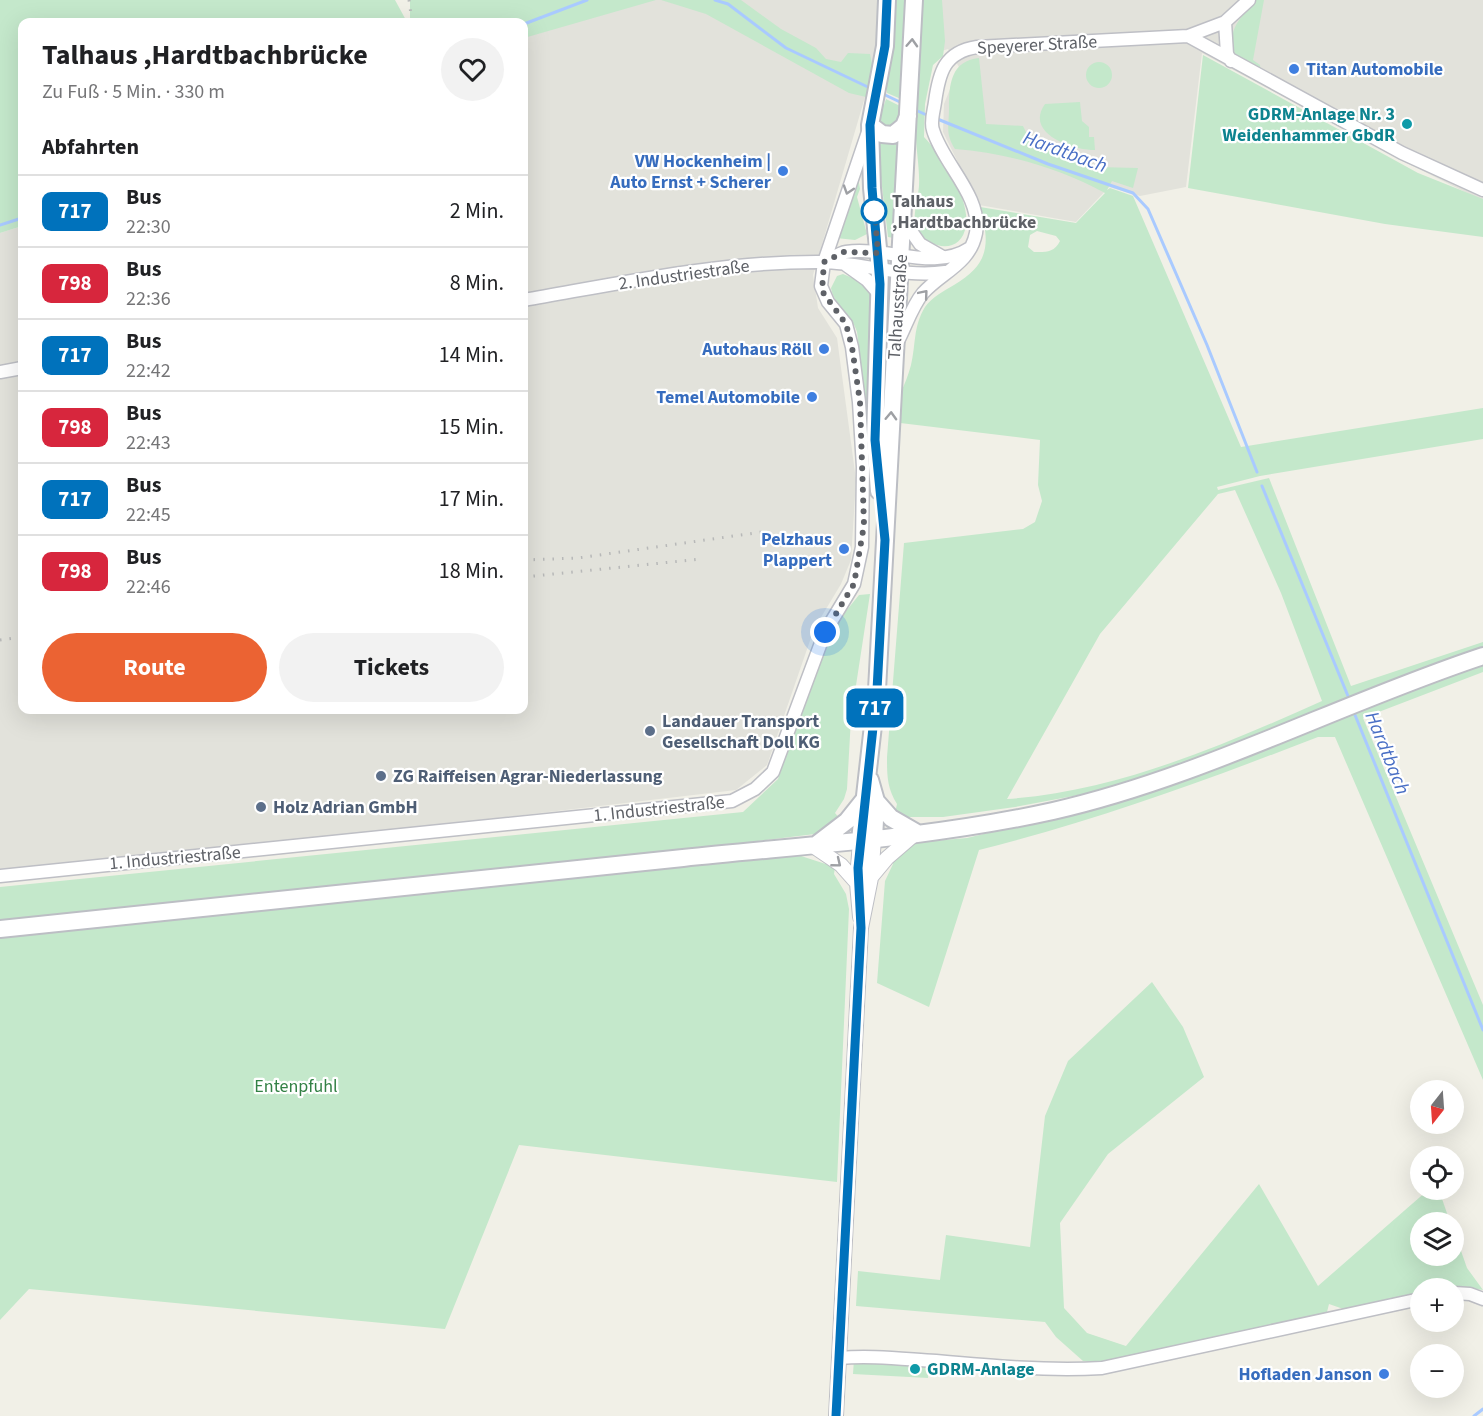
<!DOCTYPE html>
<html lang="de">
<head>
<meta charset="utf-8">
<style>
  :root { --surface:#fff; --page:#f2f2f2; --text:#202124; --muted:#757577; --line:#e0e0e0; --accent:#eb6333 }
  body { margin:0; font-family:"Source Sans 3",sans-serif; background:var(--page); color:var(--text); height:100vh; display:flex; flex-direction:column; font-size:22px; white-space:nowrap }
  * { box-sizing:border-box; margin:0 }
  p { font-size:20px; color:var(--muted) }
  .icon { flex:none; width:33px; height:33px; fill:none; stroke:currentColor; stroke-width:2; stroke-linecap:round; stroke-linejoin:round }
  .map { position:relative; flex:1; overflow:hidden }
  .side { position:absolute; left:18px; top:18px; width:510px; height:696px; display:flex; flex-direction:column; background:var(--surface); border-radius:12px; box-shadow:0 6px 24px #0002 }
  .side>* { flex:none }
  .badge { padding:0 12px; border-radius:9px; font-size:21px; line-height:39px }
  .needle { width:39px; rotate:197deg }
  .fabs { position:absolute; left:1410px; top:1080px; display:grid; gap:12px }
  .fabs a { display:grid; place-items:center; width:54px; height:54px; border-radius:50%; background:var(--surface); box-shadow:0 6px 24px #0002; font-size:30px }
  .you { position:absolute; width:30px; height:30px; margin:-15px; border:4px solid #fff; border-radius:50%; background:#1a73e8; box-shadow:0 0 0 9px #1a73e833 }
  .map>.badge { position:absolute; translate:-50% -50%; box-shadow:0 0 0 3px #fff }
  h2 { padding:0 24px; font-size:22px; line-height:54px }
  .round { display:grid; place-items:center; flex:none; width:63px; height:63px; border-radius:32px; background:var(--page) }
  .head { display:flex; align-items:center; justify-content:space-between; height:102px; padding:0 24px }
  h1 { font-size:28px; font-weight:700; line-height:45px }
  .button { display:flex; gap:12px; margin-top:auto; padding:12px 24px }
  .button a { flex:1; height:69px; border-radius:36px; background:var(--accent); color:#fff; font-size:24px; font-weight:700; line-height:69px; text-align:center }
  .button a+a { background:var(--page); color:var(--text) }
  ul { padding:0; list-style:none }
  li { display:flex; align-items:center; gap:18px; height:72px; padding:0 24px; border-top:2px solid var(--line) }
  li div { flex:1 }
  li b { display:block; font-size:22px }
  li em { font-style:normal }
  li .badge { min-width:66px; font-weight:700; text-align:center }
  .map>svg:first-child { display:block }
  .industrial { fill:#e2e2db }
  .green { fill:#c4e8cb; fill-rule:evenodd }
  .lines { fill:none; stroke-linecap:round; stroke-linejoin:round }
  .stream { stroke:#a9caff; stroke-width:3 }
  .minor-casing { stroke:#bebfc5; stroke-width:15 }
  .tertiary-casing { stroke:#bebfc5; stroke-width:16 }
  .secondary-casing { stroke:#bcbec4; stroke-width:20 }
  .minor { stroke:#fff; stroke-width:12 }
  .tertiary { stroke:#fff; stroke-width:14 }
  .secondary { stroke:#fff; stroke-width:16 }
  .rail { stroke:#b7b8b8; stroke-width:3; stroke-dasharray:1.5 8; stroke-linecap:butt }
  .oneway { stroke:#9ea0a4 }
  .line-casing { stroke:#fff; stroke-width:14 }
  .line { stroke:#0072bc; stroke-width:9 }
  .walk { stroke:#5e6167; stroke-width:6; stroke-dasharray:0 10.8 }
  .shop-dot { fill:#3f7fe0; stroke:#fff; stroke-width:2 }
  .culture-dot { fill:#0f9aa8; stroke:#fff; stroke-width:2 }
  .stop-dot { fill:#fff; stroke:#0072bc; stroke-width:3 }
  .service-dot { fill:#5c6f8a; stroke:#fff; stroke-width:2 }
  .labels { text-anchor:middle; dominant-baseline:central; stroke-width:4.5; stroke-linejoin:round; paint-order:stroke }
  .street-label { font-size:18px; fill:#5e6167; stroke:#fff }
  .shop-label { font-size:18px; font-weight:bold; fill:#366cbe; stroke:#fff; text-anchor:end }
  .culture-label { font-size:18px; font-weight:bold; fill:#0d838f; stroke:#fff; text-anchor:end }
  .stop-label { font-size:18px; font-weight:bold; fill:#5e6167; stroke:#fff; text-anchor:start }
  .service-label { font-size:18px; font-weight:bold; fill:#4e5e75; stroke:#fff; text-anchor:start }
  .park-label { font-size:18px; fill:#338145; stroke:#fff }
  .water-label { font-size:20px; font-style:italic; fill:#496fc5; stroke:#fff }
</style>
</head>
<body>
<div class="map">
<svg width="1483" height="1416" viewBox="0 0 1483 1416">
  <rect width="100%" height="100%" fill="#f1f0e7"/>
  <path class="industrial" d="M590,0h893v201l-82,-41 -199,-107 -16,134 -46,9 -31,-9 -33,35 -97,-17 -36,-73 1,-28 15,-37 -11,-18 -76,24 -59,202 5,33 19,30 19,142 -5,80 -10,24 -27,45 -47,136 -31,25 -736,86v-643l22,-7v484h502v-685z"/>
  <path class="green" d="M0,0h395l12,22h-385v204l-22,7z
    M410,0h246l-132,38v-16h-114z
    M661,0h80l40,29 35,19 10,11 15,3 7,-9 22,1 3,15 -7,28 -17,-4 -143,-79z
    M892,0h16l-7,99 -14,-6v-4l-3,-2z
    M921,0h21l3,41 -2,15 -10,9 -8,39 -1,33c18,19 46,61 42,88 -4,30 -36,25 -49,5 -6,-9 1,-31 2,-44 1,-20 -4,-40 -3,-59 1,-42 3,-84 5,-127z
    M1256,0h8l-11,60 7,5 1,6 -26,-17c-9,-25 6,-36 21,-54z
    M1203,55l215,118 65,26v38l-98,-13 -197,-36z
    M979,58l7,66 37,2 5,10 69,31 41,1 -5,20 -21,-7 -5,9 3,-2 23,8 108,251 242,-39v31l-223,37 -43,11 1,3 51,-12 82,208 132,-44v9l-328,125 -71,18 -69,13 -72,10h-35l-13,-4 2,-9c-10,-16 -10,-28 -10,-47l17,-214 119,-14 12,-7 7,-21 -4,-16 2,-45 -148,-18c3,-21 14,-37 19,-57 5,-21 2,-38 14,-58 7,-10 19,-16 29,-22 36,-21 36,-42 26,-78l96,16 29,-30c-46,-25 -98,-40 -150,-44 -10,-16 -6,-22 -6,-41 0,-24 2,-47 30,-50zM1037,231l19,5 4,5c-6,12 -14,11 -26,11l-6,-5 2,-12zM1235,490l46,103 41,108c-98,44 -207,91 -315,98l93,-165 118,-140z
    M1086 75a13 13 0 1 1 26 0a13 13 0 1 1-26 0Z
    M886,99l14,7v10l-6,15 -15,-7 2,-19h3z
    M1080,102l2,19 7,6v10h5l1,13c-23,0 -71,-17 -50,-46z
    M899,140l-5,98 -6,-1 -10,-84 2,-12 14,2z
    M858,177l2,12 -3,8 10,37 -12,6 -19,-2z
    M843,274l19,8 9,11 3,176 -17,-137c-5,-18 -23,-26 -26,-44l6,-12z
    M870,594l-19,124 -4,71 -3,10 -9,14 6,7 -26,14 -121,15 2,15 105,-8 34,11 -1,7 12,20 3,15 -12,273 -318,-37 -74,184 -416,-40 -29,31v-433l743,-75 35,-33 51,-147 30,-37z
    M1483,662v10l-120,46 120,287v75l-148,-343h-17c-114,44 -220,83 -339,113l-50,157 -52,-24 8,-102 8,-17 -2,-6 20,-13 10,-3 46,-4 146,-35 119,-41 96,-41z
    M1152,982l31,45 21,50 -96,77 -48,69 4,85 23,25 39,13 133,-162 59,102 110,-96h11l11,32h-30v34h34v-25l13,37 16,22 -17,-3 -46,1v7l-71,16 -20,-7 -3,12 -223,47 -20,-2 -27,-24 -11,-15 -189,-16 2,-35 82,9 6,-45 84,12 15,-131 23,-55z
    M854,1359l75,5 -1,14 -75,-4z"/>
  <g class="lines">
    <path class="stream" d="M715,0l13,4 58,44 86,41
      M524,24l63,-24
      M881,93l21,10
      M913,109l16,7
      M935,118l113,46 85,29 15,16 59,136 50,127
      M0,225l22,-7
      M1262,486l88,215
      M1353,710l130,320
      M1474,1416l9,-7"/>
    <g class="minor-casing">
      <path id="minor" d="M1225,22l2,32 4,7
        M1188,36l214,117 81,37
        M904,221l16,23 21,12
        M825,262c6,-3 14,-9 21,-10 41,-6 88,20 124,-4
        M846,265l21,15 13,15
        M524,300c98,-17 198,-39 299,-38 40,1 81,16 122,10
        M898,341c8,-15 14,-35 25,-48 19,-21 47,-29 53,-60 6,-37 -33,-69 -43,-103 -3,-8 1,-20 2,-28 4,-29 9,-50 42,-55l211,-11 37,-14 24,-22
        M0,372l22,-4
        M0,876l732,-75 23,-12 18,-17 52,-140 29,-48 8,-37 1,-80 -4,-65 -7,-55 -6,-23 -18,-22 -7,-16 3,-24 44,-130
        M1454,1293l16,1 13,5
        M839,1358c32,-3 64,1 97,3 55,5 110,10 166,7l318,-69"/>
    </g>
    <g class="tertiary-casing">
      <path id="tertiary" d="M813,846l28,19 16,18
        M872,876l15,-18 29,-25
        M860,917l-3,-34 3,-43
        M836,1416l25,-488 10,-50 3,-39"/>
    </g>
    <g class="secondary-casing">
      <path id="secondary" d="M870,125l12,9 11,1 11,-9 4,-10
        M879,491l-4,-51 5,-172 -8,-80 -2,-63 15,-79 2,-46
        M870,780l6,21 -2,38
        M876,801l15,17 26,15
        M860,840l17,-150 37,-690
        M817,844l30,-23 16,-20
        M0,929c228,-24 455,-47 683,-71 123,-13 248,-20 370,-47 149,-34 285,-107 430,-155"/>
    </g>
    <use href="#minor" class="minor"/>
    <use href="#tertiary" class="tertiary"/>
    <use href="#secondary" class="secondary"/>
    <path class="rail" d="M409,0l3,22
      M524,560l54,-2 191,-27
      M524,577l177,-18
      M0,640l22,-3"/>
  </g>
  <defs><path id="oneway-chevron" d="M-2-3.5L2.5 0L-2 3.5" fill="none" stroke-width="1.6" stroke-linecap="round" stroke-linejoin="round" transform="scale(1.5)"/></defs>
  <g class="oneway">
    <use href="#oneway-chevron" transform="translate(912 43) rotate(-87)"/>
    <use href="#oneway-chevron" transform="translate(848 190) rotate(108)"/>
    <use href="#oneway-chevron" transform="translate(924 294) rotate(-50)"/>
    <use href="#oneway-chevron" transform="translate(891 416) rotate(-88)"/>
    <use href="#oneway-chevron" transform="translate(837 863) rotate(39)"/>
  </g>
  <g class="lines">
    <g class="line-casing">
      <path id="line" d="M836,1416l25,-488 -3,-60 19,-178 8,-150 -10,-100 5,-156 -8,-96 -2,-63 15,-79 2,-46"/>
    </g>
    <use href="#line" class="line"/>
    <path class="walk" d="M825,632l29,-48 10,-59 -4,-123 -8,-55 -6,-23 -24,-33 2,-29 20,-10 34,1 -4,-48v6"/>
  </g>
  <g class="shop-dot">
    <circle cx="1294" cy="69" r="6"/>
    <circle cx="783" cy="171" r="6"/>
    <circle cx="824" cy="349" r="6"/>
    <circle cx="812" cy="397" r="6"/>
    <circle cx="844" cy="549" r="6"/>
    <circle cx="1384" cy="1374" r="6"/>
  </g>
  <g class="culture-dot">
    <circle cx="1407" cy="124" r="6"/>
    <circle cx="915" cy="1369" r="6"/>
  </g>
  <circle class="stop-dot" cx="874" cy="211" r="12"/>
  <g class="service-dot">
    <circle cx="650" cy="731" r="6"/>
    <circle cx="381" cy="776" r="6"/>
    <circle cx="261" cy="807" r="6"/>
  </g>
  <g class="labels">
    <g class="street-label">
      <text transform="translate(1037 45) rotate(-3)">Speyerer Straße</text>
      <text transform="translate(684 275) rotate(-8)">2. Industriestraße</text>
      <text transform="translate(898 307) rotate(-86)">Talhausstraße</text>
      <text transform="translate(659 809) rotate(-6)">1. Industriestraße</text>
      <text transform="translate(175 858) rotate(-5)">1. Industriestraße</text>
    </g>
    <g class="shop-label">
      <text x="1306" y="69" text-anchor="start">Titan Automobile</text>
      <text x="771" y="161">VW Hockenheim |<tspan x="771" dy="21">Auto Ernst + Scherer</tspan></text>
      <text x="812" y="349">Autohaus Röll</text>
      <text x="800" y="397">Temel Automobile</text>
      <text x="832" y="539">Pelzhaus<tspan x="832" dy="21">Plappert</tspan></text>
      <text x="1372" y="1374">Hofladen Janson</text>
    </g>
    <g class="culture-label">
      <text x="1395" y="114">GDRM-Anlage Nr. 3<tspan x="1395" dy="21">Weidenhammer GbdR</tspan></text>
      <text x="927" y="1369" text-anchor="start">GDRM-Anlage</text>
    </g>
    <g class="stop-label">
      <text x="892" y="201">Talhaus<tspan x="892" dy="21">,Hardtbachbrücke</tspan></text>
    </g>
    <g class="service-label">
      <text x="662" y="721">Landauer Transport<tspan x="662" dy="21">Gesellschaft Doll KG</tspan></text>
      <text x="393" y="776">ZG Raiffeisen Agrar-Niederlassung</text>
      <text x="273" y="807">Holz Adrian GmbH</text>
    </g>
    <g class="park-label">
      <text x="296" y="1086">Entenpfuhl</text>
    </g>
    <g class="water-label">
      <text transform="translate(1065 152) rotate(20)">Hardtbach</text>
      <text transform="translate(1387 753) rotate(68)">Hardtbach</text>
    </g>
  </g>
</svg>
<div class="fabs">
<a><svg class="needle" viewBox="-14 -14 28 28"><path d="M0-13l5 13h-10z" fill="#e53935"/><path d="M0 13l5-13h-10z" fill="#757577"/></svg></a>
<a><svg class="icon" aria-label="locate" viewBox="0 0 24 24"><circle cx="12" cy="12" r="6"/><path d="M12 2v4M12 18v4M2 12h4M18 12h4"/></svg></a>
<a><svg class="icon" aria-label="layers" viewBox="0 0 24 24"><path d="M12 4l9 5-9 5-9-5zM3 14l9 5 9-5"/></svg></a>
<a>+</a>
<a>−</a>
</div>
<div class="you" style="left:825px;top:632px"></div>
<b class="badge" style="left:875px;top:708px;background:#0072bc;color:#fff">717</b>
<section class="side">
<div class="head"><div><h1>Talhaus ,Hardtbachbrücke</h1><p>Zu Fuß · 5 Min. · 330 m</p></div><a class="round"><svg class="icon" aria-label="heart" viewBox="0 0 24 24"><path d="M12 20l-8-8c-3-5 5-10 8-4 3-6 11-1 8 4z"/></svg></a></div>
<h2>Abfahrten</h2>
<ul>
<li><span class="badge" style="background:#0072bc;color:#fff">717</span><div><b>Bus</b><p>22:30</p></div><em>2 Min.</em></li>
<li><span class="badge" style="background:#d7263d;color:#fff">798</span><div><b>Bus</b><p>22:36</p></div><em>8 Min.</em></li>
<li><span class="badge" style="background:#0072bc;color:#fff">717</span><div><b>Bus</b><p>22:42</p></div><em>14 Min.</em></li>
<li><span class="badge" style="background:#d7263d;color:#fff">798</span><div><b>Bus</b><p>22:43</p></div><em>15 Min.</em></li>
<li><span class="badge" style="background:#0072bc;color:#fff">717</span><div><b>Bus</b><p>22:45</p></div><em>17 Min.</em></li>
<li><span class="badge" style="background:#d7263d;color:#fff">798</span><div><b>Bus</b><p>22:46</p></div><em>18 Min.</em></li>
</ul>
<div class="button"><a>Route</a><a>Tickets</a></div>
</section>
</div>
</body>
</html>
